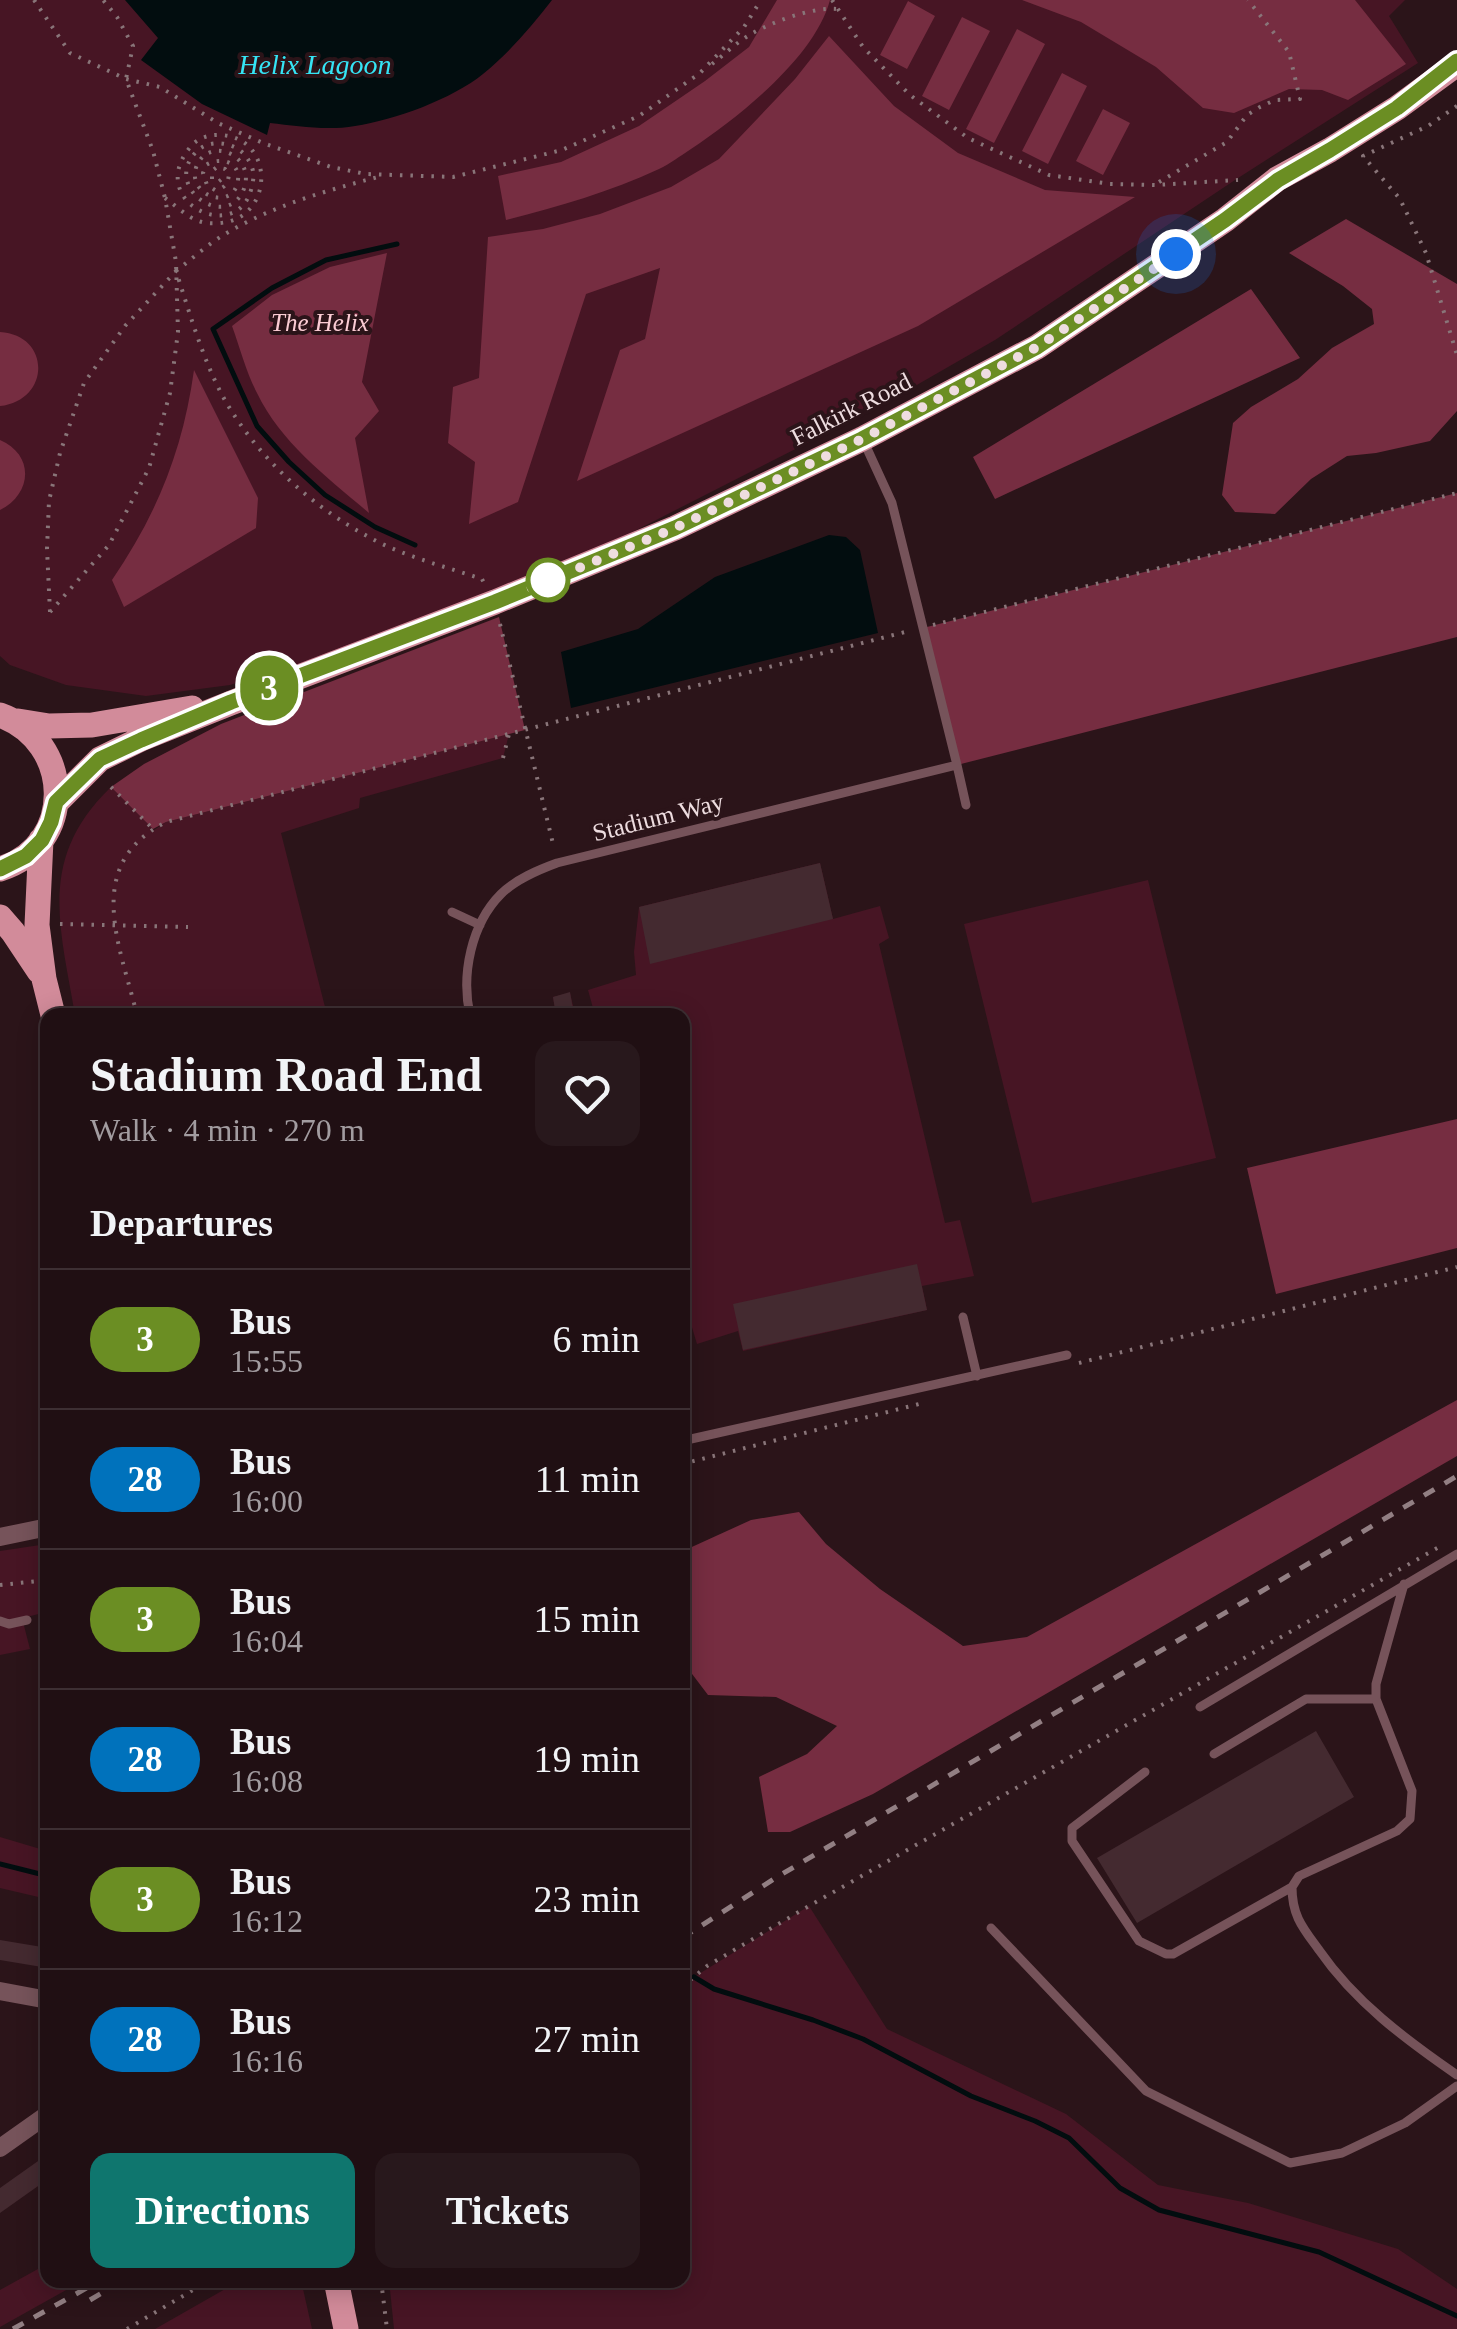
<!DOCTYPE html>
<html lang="en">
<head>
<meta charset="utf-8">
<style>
  :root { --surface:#200f13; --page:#28181c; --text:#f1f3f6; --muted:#a29ca0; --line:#3d2f33; --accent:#0f766e }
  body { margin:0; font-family:"Times New Roman",serif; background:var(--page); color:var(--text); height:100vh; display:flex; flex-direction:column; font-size:38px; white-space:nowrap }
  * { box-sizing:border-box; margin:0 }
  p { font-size:32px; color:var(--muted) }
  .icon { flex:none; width:55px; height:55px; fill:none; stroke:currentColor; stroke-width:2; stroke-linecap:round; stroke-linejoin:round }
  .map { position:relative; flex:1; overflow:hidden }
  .panel { position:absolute; left:40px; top:1008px; width:650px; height:1280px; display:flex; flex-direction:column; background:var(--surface); border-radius:20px; box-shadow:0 5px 25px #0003,0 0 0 2px var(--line) }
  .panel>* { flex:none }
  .badge { padding:0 20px; border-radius:32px; font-size:35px; line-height:65px }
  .you { position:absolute; width:50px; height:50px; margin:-25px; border:8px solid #fff; border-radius:50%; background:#1a73e8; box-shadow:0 0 0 15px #1a73e833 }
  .map>.badge { position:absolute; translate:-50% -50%; box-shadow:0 0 0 5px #fff }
  h2 { padding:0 50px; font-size:38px; line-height:90px }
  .round { display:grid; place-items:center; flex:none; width:105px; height:105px; border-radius:20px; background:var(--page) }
  .head { display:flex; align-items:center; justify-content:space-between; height:170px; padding:0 50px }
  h1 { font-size:48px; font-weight:700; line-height:75px }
  .button { display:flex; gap:20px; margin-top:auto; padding:20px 50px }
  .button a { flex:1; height:115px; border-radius:20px; background:var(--accent); color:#fff; font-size:40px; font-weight:700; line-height:115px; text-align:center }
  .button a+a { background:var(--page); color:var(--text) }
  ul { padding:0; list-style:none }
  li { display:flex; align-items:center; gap:30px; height:140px; padding:0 50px; border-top:2px solid var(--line) }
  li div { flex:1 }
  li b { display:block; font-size:38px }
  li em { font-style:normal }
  li .badge { min-width:110px; font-weight:700; text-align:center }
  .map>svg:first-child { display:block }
  .green { fill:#471524 }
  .forest { fill:#762d41 }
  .water { fill:#020d0f }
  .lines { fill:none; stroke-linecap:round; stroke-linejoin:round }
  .stream { stroke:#020d0f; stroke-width:5 }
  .building { fill:#442a30 }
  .path { stroke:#897579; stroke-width:4; stroke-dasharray:2.5 8; stroke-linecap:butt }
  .lane { stroke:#76535a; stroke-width:9 }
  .street { stroke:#76535a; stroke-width:18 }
  .primary { stroke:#d28b9a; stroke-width:25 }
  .rail { stroke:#927f83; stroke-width:5; stroke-dasharray:12 12; stroke-linecap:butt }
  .line-casing { stroke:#fff; stroke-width:22 }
  .line { stroke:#6b8e23; stroke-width:15 }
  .walk { stroke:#eedde0; stroke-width:10; stroke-dasharray:0 18 }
  .stop-dot { fill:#fff; stroke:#6b8e23; stroke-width:5 }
  .labels { text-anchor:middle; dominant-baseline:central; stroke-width:8; stroke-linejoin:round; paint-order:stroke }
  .park-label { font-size:25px; font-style:italic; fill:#fbccd4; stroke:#2b1419 }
  .street-label { font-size:25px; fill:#eedde0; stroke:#2b1419 }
  .water-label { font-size:28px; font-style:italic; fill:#35e4f5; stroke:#2b1419 }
</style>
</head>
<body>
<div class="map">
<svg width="1457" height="2329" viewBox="0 0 1457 2329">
  <rect width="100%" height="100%" fill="#2b1419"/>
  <path class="green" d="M0,0h1405l-16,16 29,47 -183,117 -240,160 -113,65 -387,197 -265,83 -84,11 -80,-11 -56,-20 -10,-9z
    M509,734l-6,24 -143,40 -1,10 -78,25 46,182h-252c-15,-89 -38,-157 36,-228l42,42 -2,3 15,-10z
    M820,863l13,56 47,-13 9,32 -10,6 66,279 15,-3 14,56 -52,10 5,24 -184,41 -5,-20 -41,13 -12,-40h-3v-289h-126l-3,-18 17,-4 5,21 18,-6 -5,-18 48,-15 -2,-23 5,-45z
    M1148,880l68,278 -184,45 -68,-279z
    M47,1544v68l-25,6 8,31 -30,6v-104z
    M0,1837l47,14v48l-47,-11z
    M809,1906l78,123 179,85 92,71 90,18 150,46 59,40v40h-1063l-5,-49h293l1,-292 11,-11z
    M47,2264l1,16h36l-84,47v-37z
    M241,2280h60l11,49h-157z"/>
  <path class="forest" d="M777,0h53c-15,57 -91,117 -139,149 -11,7 -21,15 -32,20 -50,23 -101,38 -153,51l-8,-44 63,-14 78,-36 66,-45 44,-34z
    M1022,0h333l51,64 -58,36 -26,-10 -33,-1 -55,24 -31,-5 -47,-41 -75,-45z
    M908,1l27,15 -28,53 -27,-14z
    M962,17l28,14 -41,79 -27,-14z
    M1017,29l28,15 -51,99 -28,-14z
    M829,36l65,70 64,47 87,37 90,7 -217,129 -341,155 43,-131 25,-11 15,-71 -74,26 -68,208 -49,22 6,-62 -27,-19 5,-56 26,-9 9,-141 55,-8 57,-15 71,-27 48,-28 76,-80z
    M1062,73l25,13 -39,78 -26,-13z
    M1103,109l27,14 -27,52 -27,-14z
    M1346,219l111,65v127l-27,30 -54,12 -29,3 -36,23 -36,35 -40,-2 -13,-17 11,-72 18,-16 47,-28 34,-31 42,-24 -2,-15 -29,-23 -54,-33z
    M387,253l-25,129 17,29 -24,27 14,75c-41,-35 -88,-70 -112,-120 -11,-21 -17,-45 -25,-67l40,-31 58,-28z
    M1251,289l49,69 -305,141 -22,-42z
    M0,332c51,3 51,68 0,74z
    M194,370l64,128 -2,30 -132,79 -12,-27c45,-66 71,-130 82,-210z
    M0,440c35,15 32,54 0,70z
    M1457,493v144l-500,128 -34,-137z
    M499,617l26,113 -359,92 -13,7 -42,-42 33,-23 77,-40z
    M1457,1119v129l-181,46 -29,-126z
    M1457,1400v56l-584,338 -83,38h-22l-9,-55 48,-23 30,-28 -61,-29 -68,-2 -25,-33v-111l68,-31 48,-8 27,32 54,45 83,57 64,-9z"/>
  <path class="water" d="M125,0h427c-20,26 -43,53 -69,74 -31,25 -88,46 -128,52 -28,5 -58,0 -85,-3l-3,12 -65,-31 -61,-44 17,-22z
    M829,535l17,2 14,13 18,83 -307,75 -10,-56 77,-23 77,-52z"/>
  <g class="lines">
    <path class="stream" d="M397,244l-71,16 -54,28 -59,41 44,97 32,36 36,33 50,32 40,18
      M0,1864l48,12
      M694,1977l20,12 99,31 50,19 108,57 64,25 34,17 51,50 39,22 160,42 138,64"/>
  </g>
  <path class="building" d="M820,863l13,56 -183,45 -11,-57z
    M570,992l4,23h-18l-3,-18z
    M917,1264l10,46 -184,40 -10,-46z
    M1316,1731l38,66 -217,126 -40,-65z
    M0,1940l48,8v20l-48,-8z
    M48,2154v25l-48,34v-25z"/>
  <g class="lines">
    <path class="path" d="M34,0l36,53 56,26 34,8 58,36 45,20 68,24 35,7 87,3 109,-27 77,-34 61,-43 44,-46 17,-27
      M832,0l31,47 47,48 58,43 81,37 61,9 45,1 83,-5
      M712,64c13,-10 25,-22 39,-30 21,-12 61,-27 85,-25
      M1457,106l-29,20 -65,30 37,43 26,54 31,102
      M1159,182l68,-40 20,-27 13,-8 15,-7 25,-1 -11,-47 -41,-52
      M165,198c10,7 20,17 31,22 7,3 15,4 23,3 55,-3 57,-85 2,-88 -13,-1 -26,4 -33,15 -40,53 48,94 63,40 3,-11 4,-19 -2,-29 -9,-18 -37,-24 -52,-10 -36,35 28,80 46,40 15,-34 -32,-56 -46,-26 -13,30 37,48 41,15 2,-20 -20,-23 -32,-15l-3,8 4,12 8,5c10,-2 13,-6 14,-16l-4,-5 -8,-2 -5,4v8l6,3 4,-3 -1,-4
      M176,271c16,-12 32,-27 49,-37 47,-28 100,-43 153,-57
      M50,612l-3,-63 2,-48 11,-48 24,-70 41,-57 51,-55c14,43 29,97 53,136 33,54 83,99 138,129 35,20 77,30 115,43l2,4
      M50,612l59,-67 40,-77 21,-75 8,-61 -2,-70 -11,-64 -12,-47 -27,-72 7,-33 -16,-29 -14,-17
      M500,624l54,224
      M933,625l524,-132
      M503,758l6,-24
      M111,787l42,42
      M60,924l128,3
      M137,1015c-17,-70 -55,-150 29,-193l743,-191
      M1079,1363l378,-96
      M682,1464l237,-60
      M0,1585l48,-5
      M682,1987l25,-21 102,-60 630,-359
      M381,2280l6,49
      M127,2329l83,-49"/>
    <path class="lane" d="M957,765l9,40
      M452,912l28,13
      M470,1015c-9,-40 1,-91 31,-121 15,-15 37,-24 56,-31l400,-98 -65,-262 -28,-61
      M963,1317l14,59
      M682,1441l385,-86
      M0,1621l9,3 18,-4
      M1200,1707l257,-153
      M1214,1754l92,-55h70
      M1145,1772l-73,56v13l67,100 27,13h7l119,-67 7,-11 98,-45 13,-12 2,-28 -36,-92v-15l28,-100
      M1292,1887c0,29 11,41 27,63 36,52 86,89 138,125
      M991,1928l155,163 144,72 52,-10 63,-30 52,-37"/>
    <path class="street" d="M0,1537l48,-10
      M0,1991l48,9
      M0,2148l48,-34"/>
    <path class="primary" d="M0,715c73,26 77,130 0,154
      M18,721l31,5 43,-1 100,-17
      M57,802l43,-43 41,-20 90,-36 264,-101 180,-74 187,-89 175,-92 188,-127 52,-41 53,-29 67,-42 60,-44
      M41,840l-4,85 7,54 9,36
      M0,917l13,15 26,39
      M336,2280l10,49"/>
    <path class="rail" d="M682,1938l95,-61 680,-401
      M90,2300l34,-20
      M13,2329l88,-49"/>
  </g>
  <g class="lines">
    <g class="line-casing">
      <path id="line" d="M0,869l26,-13 16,-16 9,-18 5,-20 44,-43 41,-19 90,-38 264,-100 180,-74 187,-89 175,-92 188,-127 53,-40 52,-30 67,-42 60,-47"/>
    </g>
    <use href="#line" class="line"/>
    <path class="walk" d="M548,580l-17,8 144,-60 187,-89 175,-92 139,-93"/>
  </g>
  <circle class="stop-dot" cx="548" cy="580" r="20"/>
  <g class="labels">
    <g class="park-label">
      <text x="320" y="322">The Helix</text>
    </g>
    <g class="street-label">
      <text transform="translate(851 409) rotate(-27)">Falkirk Road</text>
      <text transform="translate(658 817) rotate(-14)">Stadium Way</text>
    </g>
    <g class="water-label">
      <text x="315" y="64">Helix Lagoon</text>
    </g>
  </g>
</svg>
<div class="you" style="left:1176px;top:254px"></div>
<b class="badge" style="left:269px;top:688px;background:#6b8e23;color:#fff">3</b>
<section class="panel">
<div class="head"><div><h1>Stadium Road End</h1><p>Walk · 4 min · 270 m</p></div><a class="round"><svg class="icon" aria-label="heart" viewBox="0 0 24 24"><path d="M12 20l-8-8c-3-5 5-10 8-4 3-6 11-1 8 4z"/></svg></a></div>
<h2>Departures</h2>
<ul>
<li><span class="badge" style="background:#6b8e23;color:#fff">3</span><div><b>Bus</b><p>15:55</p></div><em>6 min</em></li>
<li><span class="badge" style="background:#0072bc;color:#fff">28</span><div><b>Bus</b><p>16:00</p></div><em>11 min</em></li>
<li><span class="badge" style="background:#6b8e23;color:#fff">3</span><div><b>Bus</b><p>16:04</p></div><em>15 min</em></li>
<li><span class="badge" style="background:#0072bc;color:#fff">28</span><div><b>Bus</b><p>16:08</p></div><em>19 min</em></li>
<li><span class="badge" style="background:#6b8e23;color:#fff">3</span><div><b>Bus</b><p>16:12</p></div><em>23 min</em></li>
<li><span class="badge" style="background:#0072bc;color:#fff">28</span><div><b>Bus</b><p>16:16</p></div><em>27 min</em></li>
</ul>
<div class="button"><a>Directions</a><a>Tickets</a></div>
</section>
</div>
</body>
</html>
